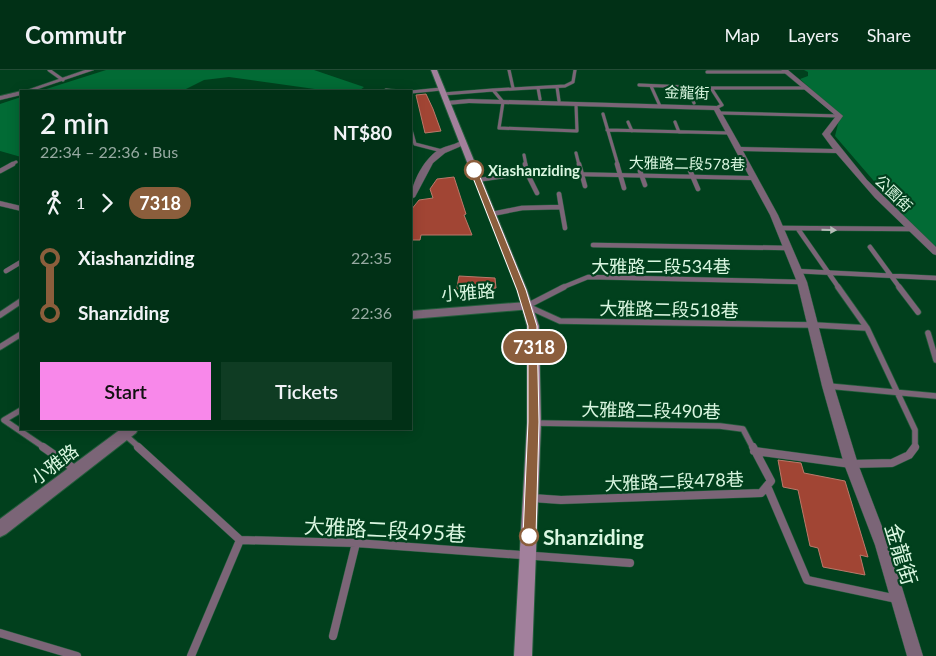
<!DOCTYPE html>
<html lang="en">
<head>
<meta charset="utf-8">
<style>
  :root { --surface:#013016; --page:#0f3c23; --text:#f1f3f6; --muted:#96a9a1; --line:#234b35; --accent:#f888ea }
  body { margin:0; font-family:Lato,"Noto Sans TC",sans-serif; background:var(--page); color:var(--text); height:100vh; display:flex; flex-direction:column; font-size:19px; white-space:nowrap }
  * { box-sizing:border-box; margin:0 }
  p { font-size:16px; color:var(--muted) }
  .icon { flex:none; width:28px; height:28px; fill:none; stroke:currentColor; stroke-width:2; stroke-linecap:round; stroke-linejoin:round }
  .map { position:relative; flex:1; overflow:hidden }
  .sheet { position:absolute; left:20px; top:20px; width:392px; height:340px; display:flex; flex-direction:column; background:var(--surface); border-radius:0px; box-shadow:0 2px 12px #0003,0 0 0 1px var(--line) }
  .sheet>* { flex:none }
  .badge { padding:0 10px; border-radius:16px; font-size:18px; line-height:32px }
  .map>.badge { position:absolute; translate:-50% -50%; box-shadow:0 0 0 2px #fff }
  .legs { display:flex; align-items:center; gap:8px; height:55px; padding:0 20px; font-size:16px }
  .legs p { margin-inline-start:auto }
  .summary { display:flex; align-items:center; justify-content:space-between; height:85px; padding:0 20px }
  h1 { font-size:28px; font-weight:600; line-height:38px }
  .button { display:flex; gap:10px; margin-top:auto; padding:10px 20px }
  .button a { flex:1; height:58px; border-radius:0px; background:var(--accent); color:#111; font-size:20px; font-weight:600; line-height:58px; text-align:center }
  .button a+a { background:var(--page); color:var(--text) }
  ul { padding:0 20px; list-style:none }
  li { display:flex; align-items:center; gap:18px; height:55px; font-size:19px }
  li i { display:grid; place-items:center; width:8px; height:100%; margin:0 6px; background:currentColor }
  li i::after { content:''; width:12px; height:12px; margin:-6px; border:4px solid; border-radius:50%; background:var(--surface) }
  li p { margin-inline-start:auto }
  li:first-child i { background:linear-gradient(#0000 50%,currentColor 0) }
  li:last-child i { background:linear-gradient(currentColor 50%,#0000 0) }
  header { display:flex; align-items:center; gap:30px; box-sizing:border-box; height:70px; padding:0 25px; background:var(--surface); border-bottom:1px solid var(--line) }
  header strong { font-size:24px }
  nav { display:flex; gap:28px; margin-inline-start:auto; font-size:18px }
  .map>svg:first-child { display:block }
  .green { fill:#026b35 }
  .building { fill:#a14534; stroke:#ba796b }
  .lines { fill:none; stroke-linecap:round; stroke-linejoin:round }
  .service-far3-casing { stroke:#245d3c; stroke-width:4 }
  .service-far2-casing { stroke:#245d3c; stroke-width:5.5 }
  .service-far1-casing { stroke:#245d3c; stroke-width:7 }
  .service-casing { stroke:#245d3c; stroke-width:9 }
  .minor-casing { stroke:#245d3c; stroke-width:1 }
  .tertiary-casing { stroke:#245d3c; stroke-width:2 }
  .secondary-casing { stroke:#245d3c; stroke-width:2 }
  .service-far3 { stroke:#7b6577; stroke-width:3 }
  .service-far2 { stroke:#7b6577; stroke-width:4.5 }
  .service-far1 { stroke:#7b6577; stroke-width:5.5 }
  .service { stroke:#7b6577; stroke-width:8 }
  .minor { fill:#7b6577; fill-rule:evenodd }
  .tertiary { fill:#7b6577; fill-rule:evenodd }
  .secondary { fill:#a2809c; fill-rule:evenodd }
  .oneway { fill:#b4bdb7 }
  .line-1 { fill:#8b5e3c; stroke:#fff }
  .stop-1-dot { fill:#fff; stroke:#8b5e3c; stroke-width:2.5 }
  .labels { text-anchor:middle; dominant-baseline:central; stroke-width:4.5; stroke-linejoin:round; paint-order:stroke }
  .far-street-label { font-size:15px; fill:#daf7e1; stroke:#01401d }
  .far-stop-label { font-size:15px; font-weight:bold; fill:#daf7e1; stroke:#01401d; text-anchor:start }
  .street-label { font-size:18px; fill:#daf7e1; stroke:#01401d }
  .near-street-label { font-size:21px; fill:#daf7e1; stroke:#01401d }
  .near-stop-label { font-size:21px; font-weight:bold; fill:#daf7e1; stroke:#01401d; text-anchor:start }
</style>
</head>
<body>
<header>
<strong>Commutr</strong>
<nav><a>Map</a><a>Layers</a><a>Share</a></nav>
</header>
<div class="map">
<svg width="936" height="586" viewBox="0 0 936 586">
  <rect width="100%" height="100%" fill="#01401d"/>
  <path class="green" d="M106,0h208l50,17 -5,4h-30l-100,-14 -25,3 -22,11h-142z
    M804,0h132v183l-101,-117 5,-20 -40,-37 8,-3v-4z
    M21,27v60l-21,-6v-47z"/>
  <path class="building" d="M426,24l7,15 8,22 -16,2 -9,-38z
    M454,107l12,37 -2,1 8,20h-51l-1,5h-9v-30l8,-10 14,-2 -3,-9 7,-10z
    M459,206l36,2 1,10 -40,5z
    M778,390l23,3 3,10 41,8 23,76 -8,-2 5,20 -42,-8 -5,-19 -8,-2 -12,-56 -15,-3z"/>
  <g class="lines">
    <g class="service-far3-casing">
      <path id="service-far3" d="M49,0l14,10
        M509,0l4,18
        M575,0l-2,12 -8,4 -72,4 10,12 -4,26 78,3 -1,-27
        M707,2h80
        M639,15l48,2
        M651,16l9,20
        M557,17l2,14
        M538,18l2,11
        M386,20l10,1
        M411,22l30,-3
        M443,24l50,-4
        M694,33l-7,-16 24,1
        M716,38l6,-3 -11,-17h93
        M720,43l120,3
        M603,44l15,51
        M628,52l4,9
        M675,52l4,10
        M411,60l4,14 27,7
        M607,60l122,3
        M576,83l3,12
        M524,85l2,10
        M10,95l6,-3"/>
    </g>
    <g class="service-far2-casing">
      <path id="service-far2" d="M525,94l2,9 10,20
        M579,94l6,22
        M617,94l7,24
        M689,98l9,21
        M0,101l13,-7
        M640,101l5,14
        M492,144l30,-6 39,-1 -2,-13 6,34
        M780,158l132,1
        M798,159l41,59
        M593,175l194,3
        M870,177l30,41
        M6,201l15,-9
        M796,201l140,7
        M561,218l27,-11 214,5"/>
    </g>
    <g class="service-far1-casing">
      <path id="service-far1" d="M838,217l29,41
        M899,217l19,25
        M527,236l33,15 254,4 53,3 48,102v18
        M527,236l37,-19
        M0,245l21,-14
        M928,263l8,27
        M0,277l21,-13
        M828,316l108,10
        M21,340l-17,10 41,28
        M534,353l186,3 23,3 10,19
        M124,364l16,14"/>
    </g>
    <g class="service-casing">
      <path id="service" d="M43,377l33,23
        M138,377l102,93 116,3 274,20
        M754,381l97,13 41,-1 17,-8 6,-8
        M767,416l40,94 90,19
        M532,428l29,2 200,-7 10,-12 -18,-34
        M0,563l77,23
        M333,566l23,-93
        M191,586l49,-116"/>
    </g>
    <g class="minor-casing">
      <path id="minor" d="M85,0h9l-62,21h-8z
        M781,0h7l54,45 1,1 -13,18 37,46 69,67v8l-3,-1 -58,-56 -39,-45 -93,-2 35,64 29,67 27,104 24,78 31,81 34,111h-16l-32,-111 -31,-81 -22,-78 -25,-104 -27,-67 -19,-35 -224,-5 -49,7 -4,-2 4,-2 49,-7 222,5 -35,-66 -245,-7 -22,2 -3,-2 3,-2 22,-2 247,7 3,2 22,39 92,2 -11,-15 14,-18z
        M21,21v4l-21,5v-4z
        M459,72l7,2 -21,9 -12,10 -18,34 -4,2c0,-16 14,-42 29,-50 6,-3 13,-4 19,-7z
        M0,131l21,5v5l-21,-5z"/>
    </g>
    <g class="tertiary-casing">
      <path id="tertiary" d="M527,232l6,4 -2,3 -120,10v-8z
        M121,359h17l-2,4 -130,101 -6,3v-18z"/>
    </g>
    <g class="secondary-casing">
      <path id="secondary" d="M431,0h6l90,220 12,36 2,97 -9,233h-18l13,-233v-97l-10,-36z"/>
    </g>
    <use href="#service-far3" class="service-far3"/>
    <use href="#service-far2" class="service-far2"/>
    <use href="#service-far1" class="service-far1"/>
    <use href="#service" class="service"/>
    <use href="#minor" class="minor"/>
    <use href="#tertiary" class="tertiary"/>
    <use href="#secondary" class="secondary"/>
  </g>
  <defs><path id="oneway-solid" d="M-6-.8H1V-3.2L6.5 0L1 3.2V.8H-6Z" transform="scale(1.25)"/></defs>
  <use class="oneway" href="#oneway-solid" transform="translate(829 160) rotate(1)"/>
  <path class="line-1" d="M474,98l3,2 49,120 11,36 2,96 -3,114 -2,4 -5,2 -4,-2 -2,-4 5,-114v-96l-11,-36 -47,-120z"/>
  <g class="stop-1-dot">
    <circle cx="474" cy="100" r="9"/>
    <circle cx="529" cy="466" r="9"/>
  </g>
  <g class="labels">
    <g class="far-street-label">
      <text transform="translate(687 22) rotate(2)">金龍街</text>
      <text transform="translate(687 93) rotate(1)">大雅路二段578巷</text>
      <text transform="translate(894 123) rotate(44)">公園街</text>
    </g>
    <g class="far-stop-label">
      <text x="488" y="100">Xiashanziding</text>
    </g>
    <g class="street-label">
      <text x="661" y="196">大雅路二段534巷</text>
      <text transform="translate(468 222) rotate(-4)">小雅路</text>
      <text transform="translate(669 239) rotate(1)">大雅路二段518巷</text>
      <text transform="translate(651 340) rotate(1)">大雅路二段490巷</text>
      <text transform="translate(54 394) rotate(-37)">小雅路</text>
      <text transform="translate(674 411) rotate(-2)">大雅路二段478巷</text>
    </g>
    <g class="near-street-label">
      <text transform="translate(385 459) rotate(3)">大雅路二段495巷</text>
      <text transform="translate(902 484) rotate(73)">金龍街</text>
    </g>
    <g class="near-stop-label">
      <text x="543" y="466">Shanziding</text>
    </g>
  </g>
</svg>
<b class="badge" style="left:534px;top:277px;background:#8b5e3c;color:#fff">7318</b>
<section class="sheet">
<div class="summary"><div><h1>2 min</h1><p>22:34 – 22:36 · Bus</p></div><b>NT$80</b></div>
<div class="legs"><svg class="icon" aria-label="walk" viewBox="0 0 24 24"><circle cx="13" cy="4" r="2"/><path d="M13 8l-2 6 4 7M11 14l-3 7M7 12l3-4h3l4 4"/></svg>1<svg class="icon" aria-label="forward" viewBox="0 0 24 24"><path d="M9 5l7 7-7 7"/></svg><b class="badge" style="background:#8b5e3c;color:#fff">7318</b></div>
<ul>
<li><i style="color:#8b5e3c"></i><b>Xiashanziding</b><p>22:35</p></li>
<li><i style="color:#8b5e3c"></i><b>Shanziding</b><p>22:36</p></li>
</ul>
<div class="button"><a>Start</a><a>Tickets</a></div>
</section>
</div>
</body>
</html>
